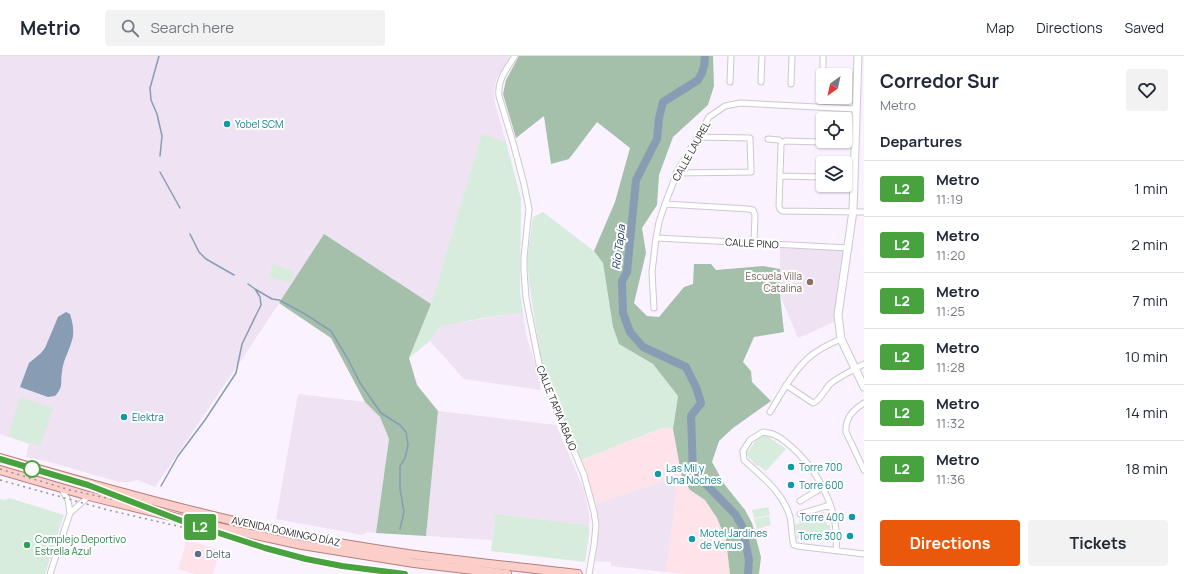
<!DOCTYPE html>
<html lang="en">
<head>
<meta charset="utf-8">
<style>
  :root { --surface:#fff; --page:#f2f2f3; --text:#1f2937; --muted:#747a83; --line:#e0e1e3; --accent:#ea580c }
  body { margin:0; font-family:Manrope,sans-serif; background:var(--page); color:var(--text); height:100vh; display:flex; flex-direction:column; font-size:15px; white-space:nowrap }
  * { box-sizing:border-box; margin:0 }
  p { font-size:13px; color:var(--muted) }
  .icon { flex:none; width:22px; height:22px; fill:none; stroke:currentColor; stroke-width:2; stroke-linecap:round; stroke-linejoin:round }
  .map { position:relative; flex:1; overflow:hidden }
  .details { display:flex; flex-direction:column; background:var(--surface); width:320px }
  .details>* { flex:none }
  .badge { padding:0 8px; border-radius:3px; font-size:14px; line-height:26px }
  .needle { width:26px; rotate:213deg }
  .tools { position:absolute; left:816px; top:12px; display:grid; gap:8px }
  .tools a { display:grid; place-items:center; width:36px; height:36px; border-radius:4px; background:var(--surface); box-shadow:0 1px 3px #0004; font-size:20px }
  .map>.badge { position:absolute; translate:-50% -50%; box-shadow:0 0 0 2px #fff }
  h2 { padding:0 16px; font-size:15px; line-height:36px }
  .round { display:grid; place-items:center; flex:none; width:42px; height:42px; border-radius:4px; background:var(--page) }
  .overview { display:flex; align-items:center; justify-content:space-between; height:68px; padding:0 16px }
  h1 { font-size:19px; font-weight:700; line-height:30px }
  .button { display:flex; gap:8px; margin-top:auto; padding:8px 16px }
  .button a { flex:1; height:46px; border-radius:4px; background:var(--accent); color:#fff; font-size:16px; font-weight:700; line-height:46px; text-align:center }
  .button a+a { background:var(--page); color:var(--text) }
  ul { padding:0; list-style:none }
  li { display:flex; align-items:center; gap:12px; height:56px; padding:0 16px; border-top:1px solid var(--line) }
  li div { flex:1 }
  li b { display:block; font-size:15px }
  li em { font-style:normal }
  li .badge { min-width:44px; font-weight:700; text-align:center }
  header { display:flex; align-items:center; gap:24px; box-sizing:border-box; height:56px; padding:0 20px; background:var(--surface); border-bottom:1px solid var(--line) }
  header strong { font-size:19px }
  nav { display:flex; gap:22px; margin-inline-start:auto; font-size:14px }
  .search { width:280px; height:36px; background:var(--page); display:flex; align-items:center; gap:10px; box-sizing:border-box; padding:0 14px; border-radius:4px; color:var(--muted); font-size:15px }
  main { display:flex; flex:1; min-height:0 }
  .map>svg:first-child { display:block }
  .commercial { fill:#fee4ea }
  .built { fill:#eee2f3 }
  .green { fill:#d7ecdc }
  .forest { fill:#a4bfaa }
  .water { fill:#889cb3 }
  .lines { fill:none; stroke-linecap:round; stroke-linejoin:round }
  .stream { stroke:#889cb3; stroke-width:1.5 }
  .river { stroke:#889cb3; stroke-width:8 }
  .street-casing { stroke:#cec7d2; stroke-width:7 }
  .secondary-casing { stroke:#cec7d2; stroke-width:9 }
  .primary-casing { stroke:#b2807c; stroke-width:10 }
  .street { stroke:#fff; stroke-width:5 }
  .secondary { stroke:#fff; stroke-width:7 }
  .primary { stroke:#fbceca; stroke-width:8 }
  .rail { stroke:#97929a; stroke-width:1.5; stroke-dasharray:2 4; stroke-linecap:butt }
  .line-casing { stroke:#fff; stroke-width:9 }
  .line { stroke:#48a23e; stroke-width:6 }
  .culture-dot { fill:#0f9aa8; stroke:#fff; stroke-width:1.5 }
  .education-dot { fill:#8d6e63; stroke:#fff; stroke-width:1.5 }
  .stop-dot { fill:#fff; stroke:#48a23e; stroke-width:2 }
  .leisure-dot { fill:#2e9e5b; stroke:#fff; stroke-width:1.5 }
  .service-dot { fill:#5c6f8a; stroke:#fff; stroke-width:1.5 }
  .labels { text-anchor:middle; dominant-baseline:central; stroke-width:4; stroke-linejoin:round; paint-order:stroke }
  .culture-label { font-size:10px; fill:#0d838f; stroke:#fff; text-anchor:start }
  .street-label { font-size:10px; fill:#2d2a2f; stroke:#fff }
  .education-label { font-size:10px; fill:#785e54; stroke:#fff; text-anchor:end }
  .leisure-label { font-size:10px; fill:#27864d; stroke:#fff; text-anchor:start }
  .service-label { font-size:10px; fill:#4e5e75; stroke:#fff; text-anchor:start }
  .water-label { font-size:11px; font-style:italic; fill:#173457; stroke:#fff }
</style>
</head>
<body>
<header>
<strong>Metrio</strong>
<div class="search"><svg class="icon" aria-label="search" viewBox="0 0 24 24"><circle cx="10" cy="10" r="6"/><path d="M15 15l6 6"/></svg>Search here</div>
<nav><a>Map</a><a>Directions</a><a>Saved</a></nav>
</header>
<main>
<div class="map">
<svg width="864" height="518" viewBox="0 0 864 518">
  <rect width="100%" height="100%" fill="#faf2fe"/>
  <path class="commercial" d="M662,372l11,1 9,49 8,12 15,10 12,18 9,22 4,34h-45l-19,-2 10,-81v-14l-8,5h-6l-66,22 -15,-44z
    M187,484l33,10 -7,24h-19l-16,-5z"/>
  <path class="built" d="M0,0h510l-13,21 -3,12 1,15 11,38 -24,-7 -51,169 -107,-69 -82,124 -87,128 -18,-7 -7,2h-11l-69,-20 -24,-5 3,-13 -29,-10z
    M780,192l64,2 -10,72 -36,16 -18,-43z
    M523,257l3,22 14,45v10l-76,-11 -34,-38 11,-15 14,-4 15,-1 38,-7z
    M298,338l67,8 15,15 9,22 -13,94 -9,-1 -4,3 -87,-16z
    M438,355l118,14 27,62 7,31 -1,7 -94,-11 -3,26 -66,-4z
    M676,421v14l-10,81 -55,-6v-4l-16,-1 3,-27v-15l-2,-15 66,-22h6l2,-3z"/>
  <path class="green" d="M482,78l24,8 15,57 -1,93 3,21c-17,1 -34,4 -51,7 -10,2 -20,3 -31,6l-11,15 -21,17 22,-54z
    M543,156l51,39 9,12 10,64 6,17 34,20 25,32 -5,33 -11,-1 -81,32 -34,-82 -7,-24 -11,-72 -2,-22 6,-43z
    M273,208l21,7 -4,12 -21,-6z
    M20,341l33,11 -13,38 -32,-10z
    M766,378l7,6 13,9 -20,22 -7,-5 -3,-1 -10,-11 12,-16z
    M9,442l55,17 -19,59h-45v-75l5,1z
    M768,451l2,8 -16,3 -2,-8z
    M824,456l3,13h3l1,13 -2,4 -32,-3 -2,-14 5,-2 -1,-4z
    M495,458l94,11v10l-4,27 -94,-11z
    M769,460l2,9 -14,4 -3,-10z"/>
  <path class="forest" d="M519,0h194l1,30 -6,19 -35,32 -14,38 -2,30 -15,23 4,25 -12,50 13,13 12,1 25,-30 9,-3 1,-20h17l5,6 47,-4 17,3v26l4,37 -30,5 -11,25 8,9 1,11 19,19 -38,27 -14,13 -7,21 13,23 20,25 7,13 9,34 -2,17h-29l-4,-34 -9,-22 -12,-18 -15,-10 -8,-12 -9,-49 5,-33 -25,-32 -34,-20 -6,-17 -10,-64 -9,-12 21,-49 15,-54 -33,-26 -28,37 -18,5 -7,-48 -28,22 -13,-44 3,-14z
    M324,178l107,70 -22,54 8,27 21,26 -12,125 -50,-3 13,-94 -9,-22 -15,-15 -34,-64 -52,-35z"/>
  <path class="water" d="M66,256l4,2c2,7 4,14 3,22 -2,12 -10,23 -11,36 -2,12 2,14 -7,24l-7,1 -28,-10 9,-24 12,-10 4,-5 13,-31z"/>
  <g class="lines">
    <path class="stream" d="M159,0l-9,32 1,12 6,14 5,22 -2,20
      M160,116l20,36
      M190,178l9,18 7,7 28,16
      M255,233l17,10 7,1 26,14 26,17 18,30 11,22 21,30 19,12 6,7 2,13 -3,13 -5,8v23l4,23 -4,17
      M161,430l17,-30 27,-36 31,-47 6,-29 19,-39 -1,-8 -5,-8 -7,-5"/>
    <path class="river" d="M705,0l-1,10 -2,7 -4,7 -35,22 -4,16 -2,21 -21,41 -9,92 -5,9v4l1,28 7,19 13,15 43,20 10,20 5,16 -10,13 2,55 42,43 7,12 7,34 -1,14"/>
    <g class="street-casing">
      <path id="street" d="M515,0c-8,12 -18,24 -16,40l15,50 10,38 5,25 -5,48v14l2,27 11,56 3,15 5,13 39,93 10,37 2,13 -2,20 -5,29
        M823,19v-19
        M730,26l1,-26
        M761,26l1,-26
        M791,28l1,-28
        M768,83l11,1 3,3 3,-2 71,2
        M782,87l-1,2 -2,61 1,3 2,2 82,1
        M676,117l75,-1 -1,-34 -53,-1
        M780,120l43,1
        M845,121l10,1
        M665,148l83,5 5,1 2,5 -1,28
        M656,182l193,10
        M654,252l-2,-36 4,-34 3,-16 6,-18 13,-34 31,-53 16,-11 15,-3 116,6
        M786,329l27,18c7,-2 12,-14 17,-19 10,-8 23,-14 34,-20
        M864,347c-11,7 -19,15 -18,29l18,38
        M770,356c11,-18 21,-37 36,-52 9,-9 23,-16 35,-21
        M800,445l23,-14
        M70,457l19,-17
        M800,458l30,-9
        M836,495c4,-35 -13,-72 -37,-97 -7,-7 -15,-15 -24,-19 -4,-2 -8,-2 -12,-3l-13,8 -7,11 1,9c18,17 39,32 46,57 2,9 1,19 4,28l3,1 67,8
        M50,518l20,-61 -2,-13 -7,-12"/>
    </g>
    <g class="secondary-casing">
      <path id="secondary" d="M858,0l-5,155 -15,104 3,24 23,48"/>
    </g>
    <g class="primary-casing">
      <path id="primary" d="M0,402c100,29 200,57 302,78 91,19 184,27 276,38
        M0,414l89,26 101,25 112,24 112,18 93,11"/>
    </g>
    <use href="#street" class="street"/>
    <use href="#secondary" class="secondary"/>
    <use href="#primary" class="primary"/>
    <path class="rail" d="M0,403l88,26 94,36 83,27 41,11 36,7 63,8
      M0,413l70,21 46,10
      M0,424l108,30 82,19"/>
  </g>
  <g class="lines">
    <g class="line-casing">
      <path id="line" d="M0,403l88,26 94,36 83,27 41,11 36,7 63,8"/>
    </g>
    <use href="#line" class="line"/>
  </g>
  <g class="culture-dot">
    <circle cx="227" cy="68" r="4"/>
    <circle cx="124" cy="361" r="4"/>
    <circle cx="791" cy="411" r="4"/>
    <circle cx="658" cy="418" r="4"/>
    <circle cx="791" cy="429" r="4"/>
    <circle cx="852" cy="461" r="4"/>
    <circle cx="850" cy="480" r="4"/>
    <circle cx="692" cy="483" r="4"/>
  </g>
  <circle class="education-dot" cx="810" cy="226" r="4"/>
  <circle class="stop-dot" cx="32" cy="413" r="8"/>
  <circle class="leisure-dot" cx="27" cy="489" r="4"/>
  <circle class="service-dot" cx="198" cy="498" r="4"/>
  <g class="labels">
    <g class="culture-label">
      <text x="235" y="68">Yobel SCM</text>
      <text x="132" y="361">Elektra</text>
      <text x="799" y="411">Torre 700</text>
      <text x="666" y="412">Las Mil y<tspan x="666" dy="12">Una Noches</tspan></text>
      <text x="799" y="429">Torre 600</text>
      <text x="844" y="461" text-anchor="end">Torre 400</text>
      <text x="700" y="477">Motel Jardines<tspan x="700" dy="12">de Venus</tspan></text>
      <text x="842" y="480" text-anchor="end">Torre 300</text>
    </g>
    <g class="street-label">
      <text transform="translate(691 95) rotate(-61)">CALLE LAUREL</text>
      <text transform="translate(752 187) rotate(3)">CALLE PINO</text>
      <text transform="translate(557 352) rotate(68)">CALLE TAPIA ABAJO</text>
      <text transform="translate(286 475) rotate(12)">AVENIDA DOMINGO DÍAZ</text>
    </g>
    <g class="education-label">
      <text x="802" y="220">Escuela Villa<tspan x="802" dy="12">Catalina</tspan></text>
    </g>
    <g class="leisure-label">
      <text x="35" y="483">Complejo Deportivo<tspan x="35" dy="12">Estrella Azul</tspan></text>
    </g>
    <g class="service-label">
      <text x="206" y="498">Delta</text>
    </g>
    <g class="water-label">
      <text transform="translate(618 191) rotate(-83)">Río Tapia</text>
    </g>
  </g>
</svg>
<div class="tools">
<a><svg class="needle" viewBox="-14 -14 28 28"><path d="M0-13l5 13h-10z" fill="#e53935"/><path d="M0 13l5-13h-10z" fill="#747a83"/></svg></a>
<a><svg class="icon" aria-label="locate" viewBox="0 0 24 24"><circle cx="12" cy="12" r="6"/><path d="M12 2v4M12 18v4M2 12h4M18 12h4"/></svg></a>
<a><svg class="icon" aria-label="layers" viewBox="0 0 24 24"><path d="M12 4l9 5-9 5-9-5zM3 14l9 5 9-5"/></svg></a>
</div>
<b class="badge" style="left:200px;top:471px;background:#48a23e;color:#fff">L2</b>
</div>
<section class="details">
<div class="overview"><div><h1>Corredor Sur</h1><p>Metro</p></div><a class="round"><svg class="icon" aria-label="heart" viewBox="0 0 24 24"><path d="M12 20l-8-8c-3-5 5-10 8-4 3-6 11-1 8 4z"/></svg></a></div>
<h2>Departures</h2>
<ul>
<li><span class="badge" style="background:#48a23e;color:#fff">L2</span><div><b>Metro</b><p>11:19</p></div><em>1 min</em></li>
<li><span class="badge" style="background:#48a23e;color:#fff">L2</span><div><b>Metro</b><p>11:20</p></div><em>2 min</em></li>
<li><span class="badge" style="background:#48a23e;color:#fff">L2</span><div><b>Metro</b><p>11:25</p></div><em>7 min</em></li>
<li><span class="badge" style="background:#48a23e;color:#fff">L2</span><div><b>Metro</b><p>11:28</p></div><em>10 min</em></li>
<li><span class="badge" style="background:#48a23e;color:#fff">L2</span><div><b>Metro</b><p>11:32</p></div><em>14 min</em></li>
<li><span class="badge" style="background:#48a23e;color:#fff">L2</span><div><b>Metro</b><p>11:36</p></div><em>18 min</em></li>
</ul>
<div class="button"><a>Directions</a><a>Tickets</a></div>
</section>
</main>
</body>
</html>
